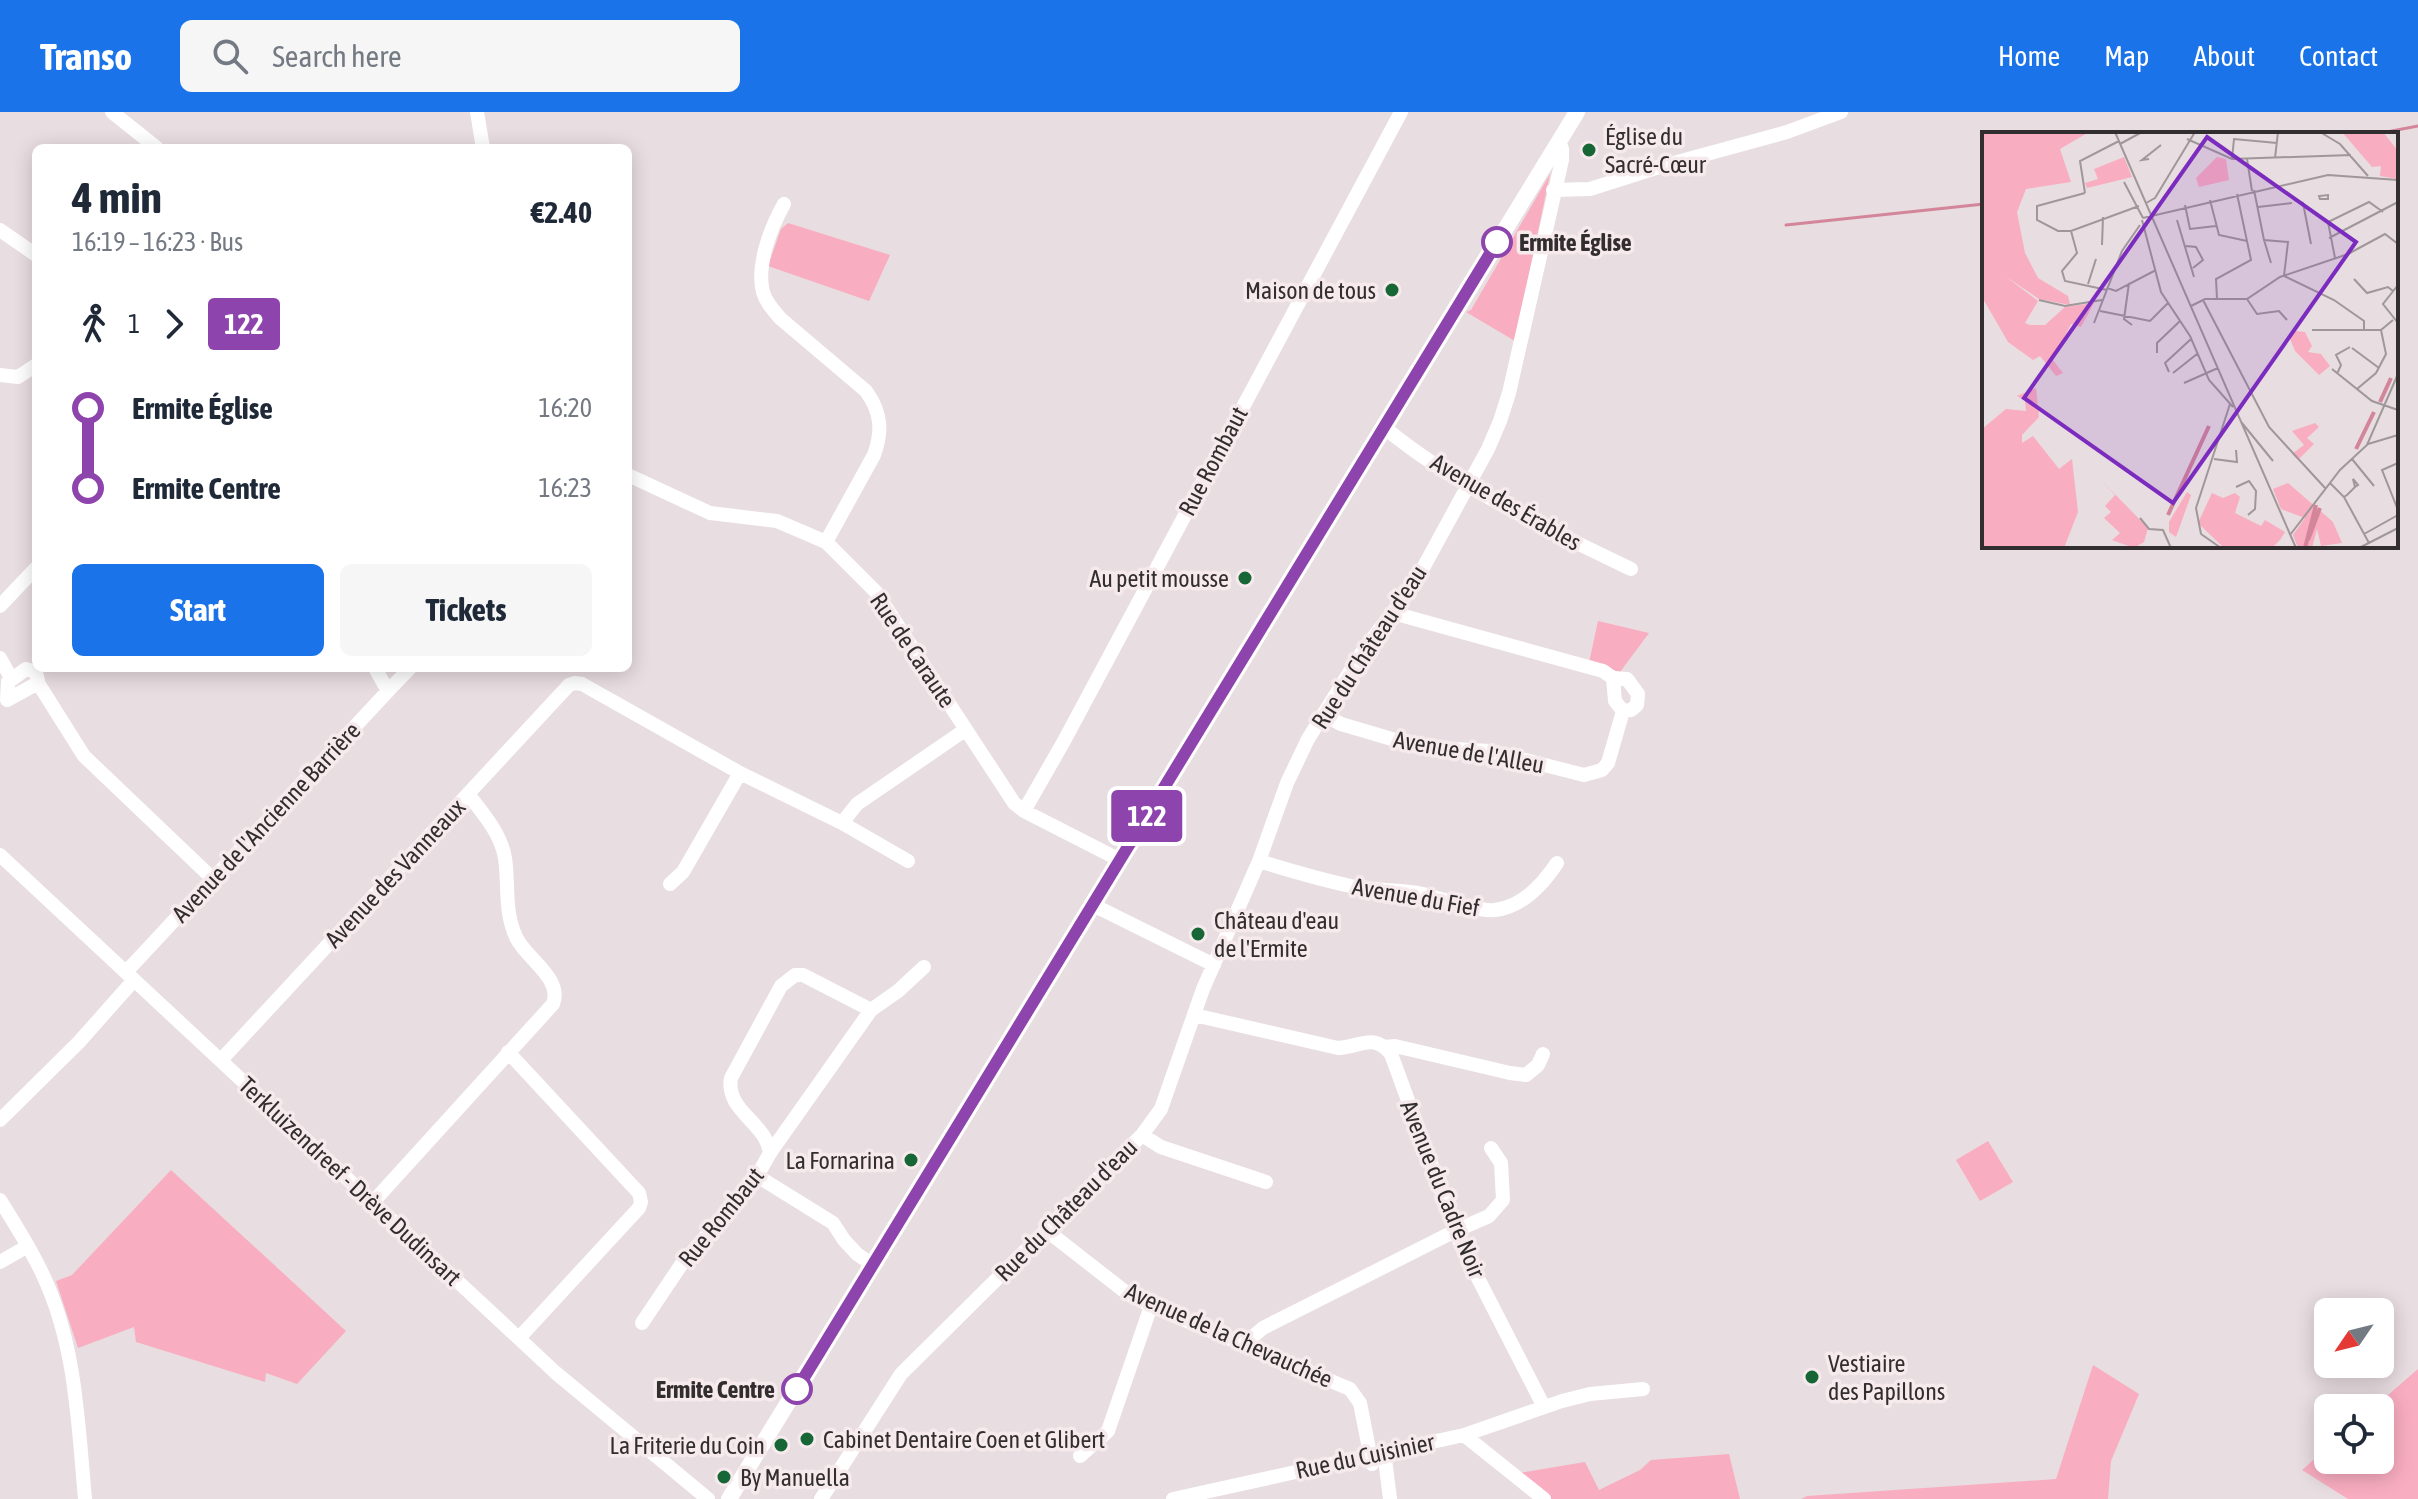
<!DOCTYPE html>
<html lang="en">
<head>
<meta charset="utf-8">
<style>
  :root { --surface:#fff; --page:#f6f6f7; --text:#1f2937; --muted:#747a83; --accent:#1a73e8 }
  body { margin:0; font-family:"Asap Condensed",sans-serif; background:var(--page); color:var(--text); height:100vh; display:flex; flex-direction:column; font-size:30px; white-space:nowrap }
  * { box-sizing:border-box; margin:0 }
  p { font-size:26px; color:var(--muted) }
  .icon { flex:none; width:44px; height:44px; fill:none; stroke:currentColor; stroke-width:2; stroke-linecap:round; stroke-linejoin:round }
  .map { position:relative; flex:1; overflow:hidden }
  .panel { position:absolute; left:32px; top:32px; width:600px; height:528px; display:flex; flex-direction:column; background:var(--surface); border-radius:12px; box-shadow:0 4px 20px #0003 }
  .panel>* { flex:none }
  .badge { padding:0 16px; border-radius:6px; font-size:28px; line-height:52px }
  .needle { width:52px; rotate:235deg }
  .controls { position:absolute; left:2314px; top:1186px; display:grid; gap:16px }
  .controls a { display:grid; place-items:center; width:80px; height:80px; border-radius:12px; background:var(--surface); box-shadow:0 4px 20px #0003; font-size:40px }
  .map>.badge { position:absolute; translate:-50% -50%; box-shadow:0 0 0 4px #fff }
  .legs { display:flex; align-items:center; gap:12px; height:88px; padding:0 40px; font-size:26px }
  .legs p { margin-inline-start:auto }
  .headline { display:flex; align-items:center; justify-content:space-between; height:136px; padding:0 40px }
  h1 { font-size:44px; font-weight:700; line-height:60px }
  .cta { display:flex; gap:16px; margin-top:auto; padding:16px 40px }
  .cta a { flex:1; height:92px; border-radius:12px; background:var(--accent); color:#fff; font-size:32px; font-weight:700; line-height:92px; text-align:center }
  .cta a+a { background:var(--page); color:var(--text) }
  ul { padding:0 40px; list-style:none }
  li { display:flex; align-items:center; gap:28px; height:80px; font-size:30px }
  li i { display:grid; place-items:center; width:12px; height:100%; margin:0 10px; background:currentColor }
  li i::after { content:''; width:20px; height:20px; margin:-10px; border:6px solid; border-radius:50%; background:var(--surface) }
  li p { margin-inline-start:auto }
  li:first-child i { background:linear-gradient(#0000 50%,currentColor 0) }
  li:last-child i { background:linear-gradient(currentColor 50%,#0000 0) }
  header { display:flex; align-items:center; gap:48px; box-sizing:border-box; height:112px; padding:0 40px; background:var(--accent); color:#fff }
  header strong { font-size:38px }
  nav { display:flex; gap:44px; margin-inline-start:auto; font-size:28px }
  .search { width:560px; height:72px; background:var(--page); display:flex; align-items:center; gap:20px; box-sizing:border-box; padding:0 28px; border-radius:12px; color:var(--muted); font-size:30px }
  .map>svg:first-child { display:block }
  .green { fill:#f9adc1 }
  .lines { fill:none; stroke-linecap:round; stroke-linejoin:round }
  .stream { stroke:#d3859a; stroke-width:3 }
  .minor { stroke:#fff; stroke-width:14 }
  .major { stroke:#fff; stroke-width:16 }
  .line-1-casing { stroke:#fff; stroke-width:18 }
  .line-1 { stroke:#8e44ad; stroke-width:12 }
  .poi-dot { fill:#166636; stroke:#f6eaed; stroke-width:3 }
  .stop-1-dot { fill:#fff; stroke:#8e44ad; stroke-width:4 }
  .labels { text-anchor:middle; dominant-baseline:central; stroke-width:7; stroke-linejoin:round; paint-order:stroke }
  .poi-label { font-size:24px; fill:#322e2f; stroke:#f6eaed; text-anchor:start }
  .stop-label { font-size:24px; font-weight:bold; fill:#322e2f; stroke:#f6eaed; text-anchor:start }
  .street-label { font-size:24px; fill:#322e2f; stroke:#f6eaed }
  .inset-river { fill:none; stroke:#d3859a; stroke-width:4 }
  .inset-road { fill:none; stroke:#9f9799; stroke-width:2 }
  .view { fill:#7b2cbf; fill-opacity:0.15; stroke:#7b2cbf; stroke-width:4 }
  .inset-edge { fill:none; stroke:#322e2f; stroke-width:4 }
</style>
</head>
<body>
<header>
<strong>Transo</strong>
<div class="search"><svg class="icon" aria-label="search" viewBox="0 0 24 24"><circle cx="10" cy="10" r="6"/><path d="M15 15l6 6"/></svg>Search here</div>
<nav><a>Home</a><a>Map</a><a>About</a><a>Contact</a></nav>
</header>
<div class="map">
<svg width="2418" height="1387" viewBox="0 0 2418 1387">
  <rect width="100%" height="100%" fill="#e8dde0"/>
  <path class="green" d="M1550,62l-35,167 -49,-29 5,-2z
    M788,111l102,32 -21,46 -101,-35 13,-37z
    M1598,509l51,12 -29,39 -31,-9z
    M1988,1029l25,41 -33,19 -24,-41z
    M171,1058l175,161 -49,53 -31,-11 -1,9 -129,-40 -2,-15 -56,21 -22,-67 16,-6z
    M2093,1253l46,29 -28,67 -3,38h-307l6,-3 249,-17z
    M2418,1257v130h-70l-46,-29 26,-23v13h52v-52h-7z
    M1729,1342l11,45h-194l-27,-26 66,-11 14,28 41,-20 11,-10z"/>
  <g class="lines">
    <path class="stream" d="M2376,22l42,-8
      M1786,113l198,-21"/>
    <path class="minor" d="M112,0l45,36
      M477,0l6,36
      M1553,78l37,-1 69,-22 128,-35 54,-20
      M784,92c-13,23 -28,61 -21,88 3,11 11,19 18,27l85,72c15,21 17,39 8,64l-48,87
      M0,118l36,25
      M0,263l18,2 18,-12
      M1385,316c70,58 164,102 246,141
      M628,363l82,38 67,8 49,21 50,50 138,211 10,8 96,49
      M0,494l36,-38
      M0,546l11,20
      M26,557c9,2 12,5 12,14l-31,17 1,-18z
      M1613,566l2,23 8,10
      M38,571l46,73 128,122
      M388,579l22,-23
      M1324,603l17,9 78,23 71,4 94,24 18,-5 6,-7 15,-52 8,-1 6,-5 1,-11 -11,-15 -14,-1 -10,-7 -210,-58
      M1024,699l40,-70 337,-629
      M842,711l66,38
      M0,743l556,518 152,126
      M1259,749c32,10 63,19 96,26 22,4 45,2 68,7 18,4 54,18 72,16 27,-3 48,-26 62,-47
      M670,772l13,-12 57,-99
      M1093,793l121,60
      M126,860l262,-281 -13,-23
      M1194,903l144,33c23,-1 35,-16 53,6l70,191 83,162
      M1384,935l11,-1 115,27 16,2 12,-10 5,-11
      M508,940l131,141 2,9 -2,6 -120,130
      M221,948l348,-375 6,-2 7,1 158,89 102,50 15,-19 108,-74
      M0,1008l79,-78 55,-62
      M1142,1023l19,12 105,35
      M770,1041c-4,-31 -45,-42 -39,-75l50,-92 14,-11h8l68,35
      M757,1064l76,47 11,17 13,14 16,11
      M0,1088c15,24 31,49 43,75 33,70 35,148 42,224
      M373,1090l180,-198c10,-26 -27,-45 -37,-67 -12,-26 -7,-51 -11,-79 -4,-24 -22,-45 -37,-64
      M1046,1118l82,64 23,12 199,83 10,14 12,61
      M0,1150l28,-16
      M642,1211l39,-58 76,-89 13,-23 101,-143 27,-19 26,-24
      M1244,1232l19,-16 192,-97 34,-15 14,-16 -2,-37 -10,-15
      M1464,1323l80,64
      M1384,1339l6,48
      M1080,1344l28,-25 43,-125
      M821,1387l80,-125 241,-239 19,-26 42,-120 56,-128 28,-78 21,-44 56,-90 46,-59 12,-20 66,-121 12,-28 9,-28 53,-233v-11l-3,-7
      M1173,1387l291,-64 98,-34 28,-7 53,-5"/>
    <path class="major" d="M729,1387l848,-1387"/>
  </g>
  <g class="lines">
    <g class="line-1-casing">
      <path id="line-1" d="M797,1277l700,-1147"/>
    </g>
    <use href="#line-1" class="line-1"/>
  </g>
  <g class="poi-dot">
    <circle cx="1589" cy="38" r="8"/>
    <circle cx="1392" cy="178" r="8"/>
    <circle cx="1245" cy="466" r="8"/>
    <circle cx="1198" cy="822" r="8"/>
    <circle cx="911" cy="1048" r="8"/>
    <circle cx="1812" cy="1265" r="8"/>
    <circle cx="807" cy="1327" r="8"/>
    <circle cx="781" cy="1333" r="8"/>
    <circle cx="724" cy="1365" r="8"/>
  </g>
  <g class="stop-1-dot">
    <circle cx="1497" cy="130" r="14"/>
    <circle cx="797" cy="1277" r="14"/>
  </g>
  <g class="labels">
    <g class="poi-label">
      <text x="1605" y="24">Église du<tspan x="1605" dy="28">Sacré-Cœur</tspan></text>
      <text x="1376" y="178" text-anchor="end">Maison de tous</text>
      <text x="1229" y="466" text-anchor="end">Au petit mousse</text>
      <text x="1214" y="808">Château d'eau<tspan x="1214" dy="28">de l'Ermite</tspan></text>
      <text x="895" y="1048" text-anchor="end">La Fornarina</text>
      <text x="1828" y="1251">Vestiaire<tspan x="1828" dy="28">des Papillons</tspan></text>
      <text x="823" y="1327">Cabinet Dentaire Coen et Glibert</text>
      <text x="765" y="1333" text-anchor="end">La Friterie du Coin</text>
      <text x="740" y="1365">By Manuella</text>
    </g>
    <g class="stop-label">
      <text x="1519" y="130">Ermite Église</text>
      <text x="775" y="1277" text-anchor="end">Ermite Centre</text>
    </g>
    <g class="street-label">
      <text transform="translate(1213 349) rotate(-62)">Rue Rombaut</text>
      <text transform="translate(1506 390) rotate(30)">Avenue des Érables</text>
      <text transform="translate(1369 535) rotate(-57)">Rue du Château d'eau</text>
      <text transform="translate(913 538) rotate(56)">Rue de Caraute</text>
      <text transform="translate(1469 640) rotate(10)">Avenue de l'Alleu</text>
      <text transform="translate(266 710) rotate(-47)">Avenue de l'Ancienne Barrière</text>
      <text transform="translate(395 761) rotate(-47)">Avenue des Vanneaux</text>
      <text transform="translate(1416 785) rotate(10)">Avenue du Fief</text>
      <text transform="translate(350 1069) rotate(43)">Terkluizendreef - Drève Dudinsart</text>
      <text transform="translate(1443 1077) rotate(68)">Avenue du Cadre Noir</text>
      <text transform="translate(1066 1098) rotate(-45)">Rue du Château d'eau</text>
      <text transform="translate(721 1105) rotate(-51)">Rue Rombaut</text>
      <text transform="translate(1229 1223) rotate(24)">Avenue de la Chevauchée</text>
      <text transform="translate(1365 1344) rotate(-12)">Rue du Cuisinier</text>
    </g>
  </g>
  <g transform="translate(1982 20)">
    <rect width="416" height="416" fill="#e8dde0"/>
    <path d="M0,0h107l-29,17 11,33 -45,7 -9,23 8,41 13,25 30,18 2,9 -31,-6 -34,-23 33,25 -13,22 5,2h15l20,-18 29,-4 -13,24 -10,-3 -18,36 10,13 -7,3 -16,-20 -7,4 -25,-18 -26,-45zM360,0h41l15,19v28l-18,-3 1,-10 -9,1zM142,25l8,20 -45,11 -2,-5 13,-4 -4,-10zM235,25l9,2 3,21 -30,7 -3,-9zM314,199l9,1 7,14 -4,6 13,2 9,12 -11,9 -24,-24 -6,-15zM54,256l3,29 -17,18v8l11,-7 26,33 13,-10 6,53 -14,36h-82v-119l24,-20 20,2 -1,-10 -8,-5zM333,291l4,4 -12,11 7,6 -16,16 -6,-6 12,-9 -12,-14zM119,348l47,48 -4,14 -10,6 -22,-8 8,-7 -16,-15 7,-6 -6,-6 10,-11zM306,351l45,39 9,21 -21,3 -4,-17 -5,19h-14l-5,-13 12,-17 -24,-9 -8,-20zM205,360l4,3 -15,42 -7,-5v-10zM230,361l11,5 12,-5 5,4 -5,16 26,13 4,-6 20,12 -5,8 -8,8h-48l-26,-25z" fill="#f9adc1"/>
    <path class="inset-river" d="M398,270l11,-24M374,317l18,-37M186,383l41,-89M326,408l12,-32M323,416l11,-43"/>
    <path class="inset-road" d="M133,0l181,416M338,0l20,12 28,32M205,7l45,20 119,-4M138,12l22,-12M293,26l3,-26M167,27l-7,1 19,-15M250,27l2,-20 43,4M265,27l5,32M142,50l19,36M272,58l10,50 24,2 -4,34 50,24 30,21v8M103,61l-48,13v14l21,11h13l68,-25M103,61l-5,-32 39,-20M346,63v4h-8l-1,-3zM228,68l9,35 28,6M312,68l9,3 8,41M164,71l9,-5 40,-66M203,73l5,24 26,-3M276,75l34,-4M161,86l185,-43 70,5M160,88l19,72 29,44 19,44 24,27M195,88l17,57M89,99l6,22 -15,18 3,10 42,9M347,106l69,-36M282,108l7,23M120,113l1,-28M204,114l10,1 7,13 -10,8M353,126l-7,-36 41,-20 14,10M372,147l13,14 21,-6 5,4M147,151l-5,36 8,6M106,152l8,-25M416,153l-15,19 15,19M125,156l9,3 40,-21M235,167l-1,-20 35,-19 -14,-66M265,167l10,15 22,-3 8,9M57,168l26,6 37,-6M221,168l66,127 57,62M209,174l14,-7h42l33,-22 68,-23 37,-20 13,10M118,179l50,10 18,-18M112,191l28,-72 18,-26M330,198h69l12,-10M370,216l27,20M175,221v-10l23,-22M350,237l40,32 26,9M187,240l-4,-9 26,-24M191,241l24,-19M355,242l4,-9 -5,-10 14,-8M202,251l34,-15M375,257l19,-16 10,-19 -5,-24M260,291l31,38M386,312l30,-9M232,327l23,3 -1,-12M370,327l22,27M416,331l-16,7 16,40M348,351l14,14 25,46M254,355l13,-6 7,10 -1,18 -7,6M362,365l3,-2 8,-8 3,-2 -5,-6 2,8M158,386l9,11 14,1 8,18M219,402l-5,-26 34,-104M219,402l20,14M382,402l34,-19M308,403l50,-65 27,-25 31,-71M377,416l39,-20"/>
    <path class="view" d="M225,5l149,105 -183,261 -149,-105z"/>
    <rect width="416" height="416" class="inset-edge"/>
  </g>
</svg>
<div class="controls">
<a><svg class="needle" viewBox="-14 -14 28 28"><path d="M0-13l5 13h-10z" fill="#e53935"/><path d="M0 13l5-13h-10z" fill="#747a83"/></svg></a>
<a><svg class="icon" aria-label="locate" viewBox="0 0 24 24"><circle cx="12" cy="12" r="6"/><path d="M12 2v4M12 18v4M2 12h4M18 12h4"/></svg></a>
</div>
<b class="badge" style="left:1147px;top:704px;background:#8e44ad;color:#fff">122</b>
<section class="panel">
<div class="headline"><div><h1>4 min</h1><p>16:19 – 16:23 · Bus</p></div><b>€2.40</b></div>
<div class="legs"><svg class="icon" aria-label="walk" viewBox="0 0 24 24"><circle cx="13" cy="4" r="2"/><path d="M13 8l-2 6 4 7M11 14l-3 7M7 12l3-4h3l4 4"/></svg>1<svg class="icon" aria-label="forward" viewBox="0 0 24 24"><path d="M9 5l7 7-7 7"/></svg><b class="badge" style="background:#8e44ad;color:#fff">122</b></div>
<ul>
<li><i style="color:#8e44ad"></i><b>Ermite Église</b><p>16:20</p></li>
<li><i style="color:#8e44ad"></i><b>Ermite Centre</b><p>16:23</p></li>
</ul>
<div class="cta"><a>Start</a><a>Tickets</a></div>
</section>
</div>
</body>
</html>
